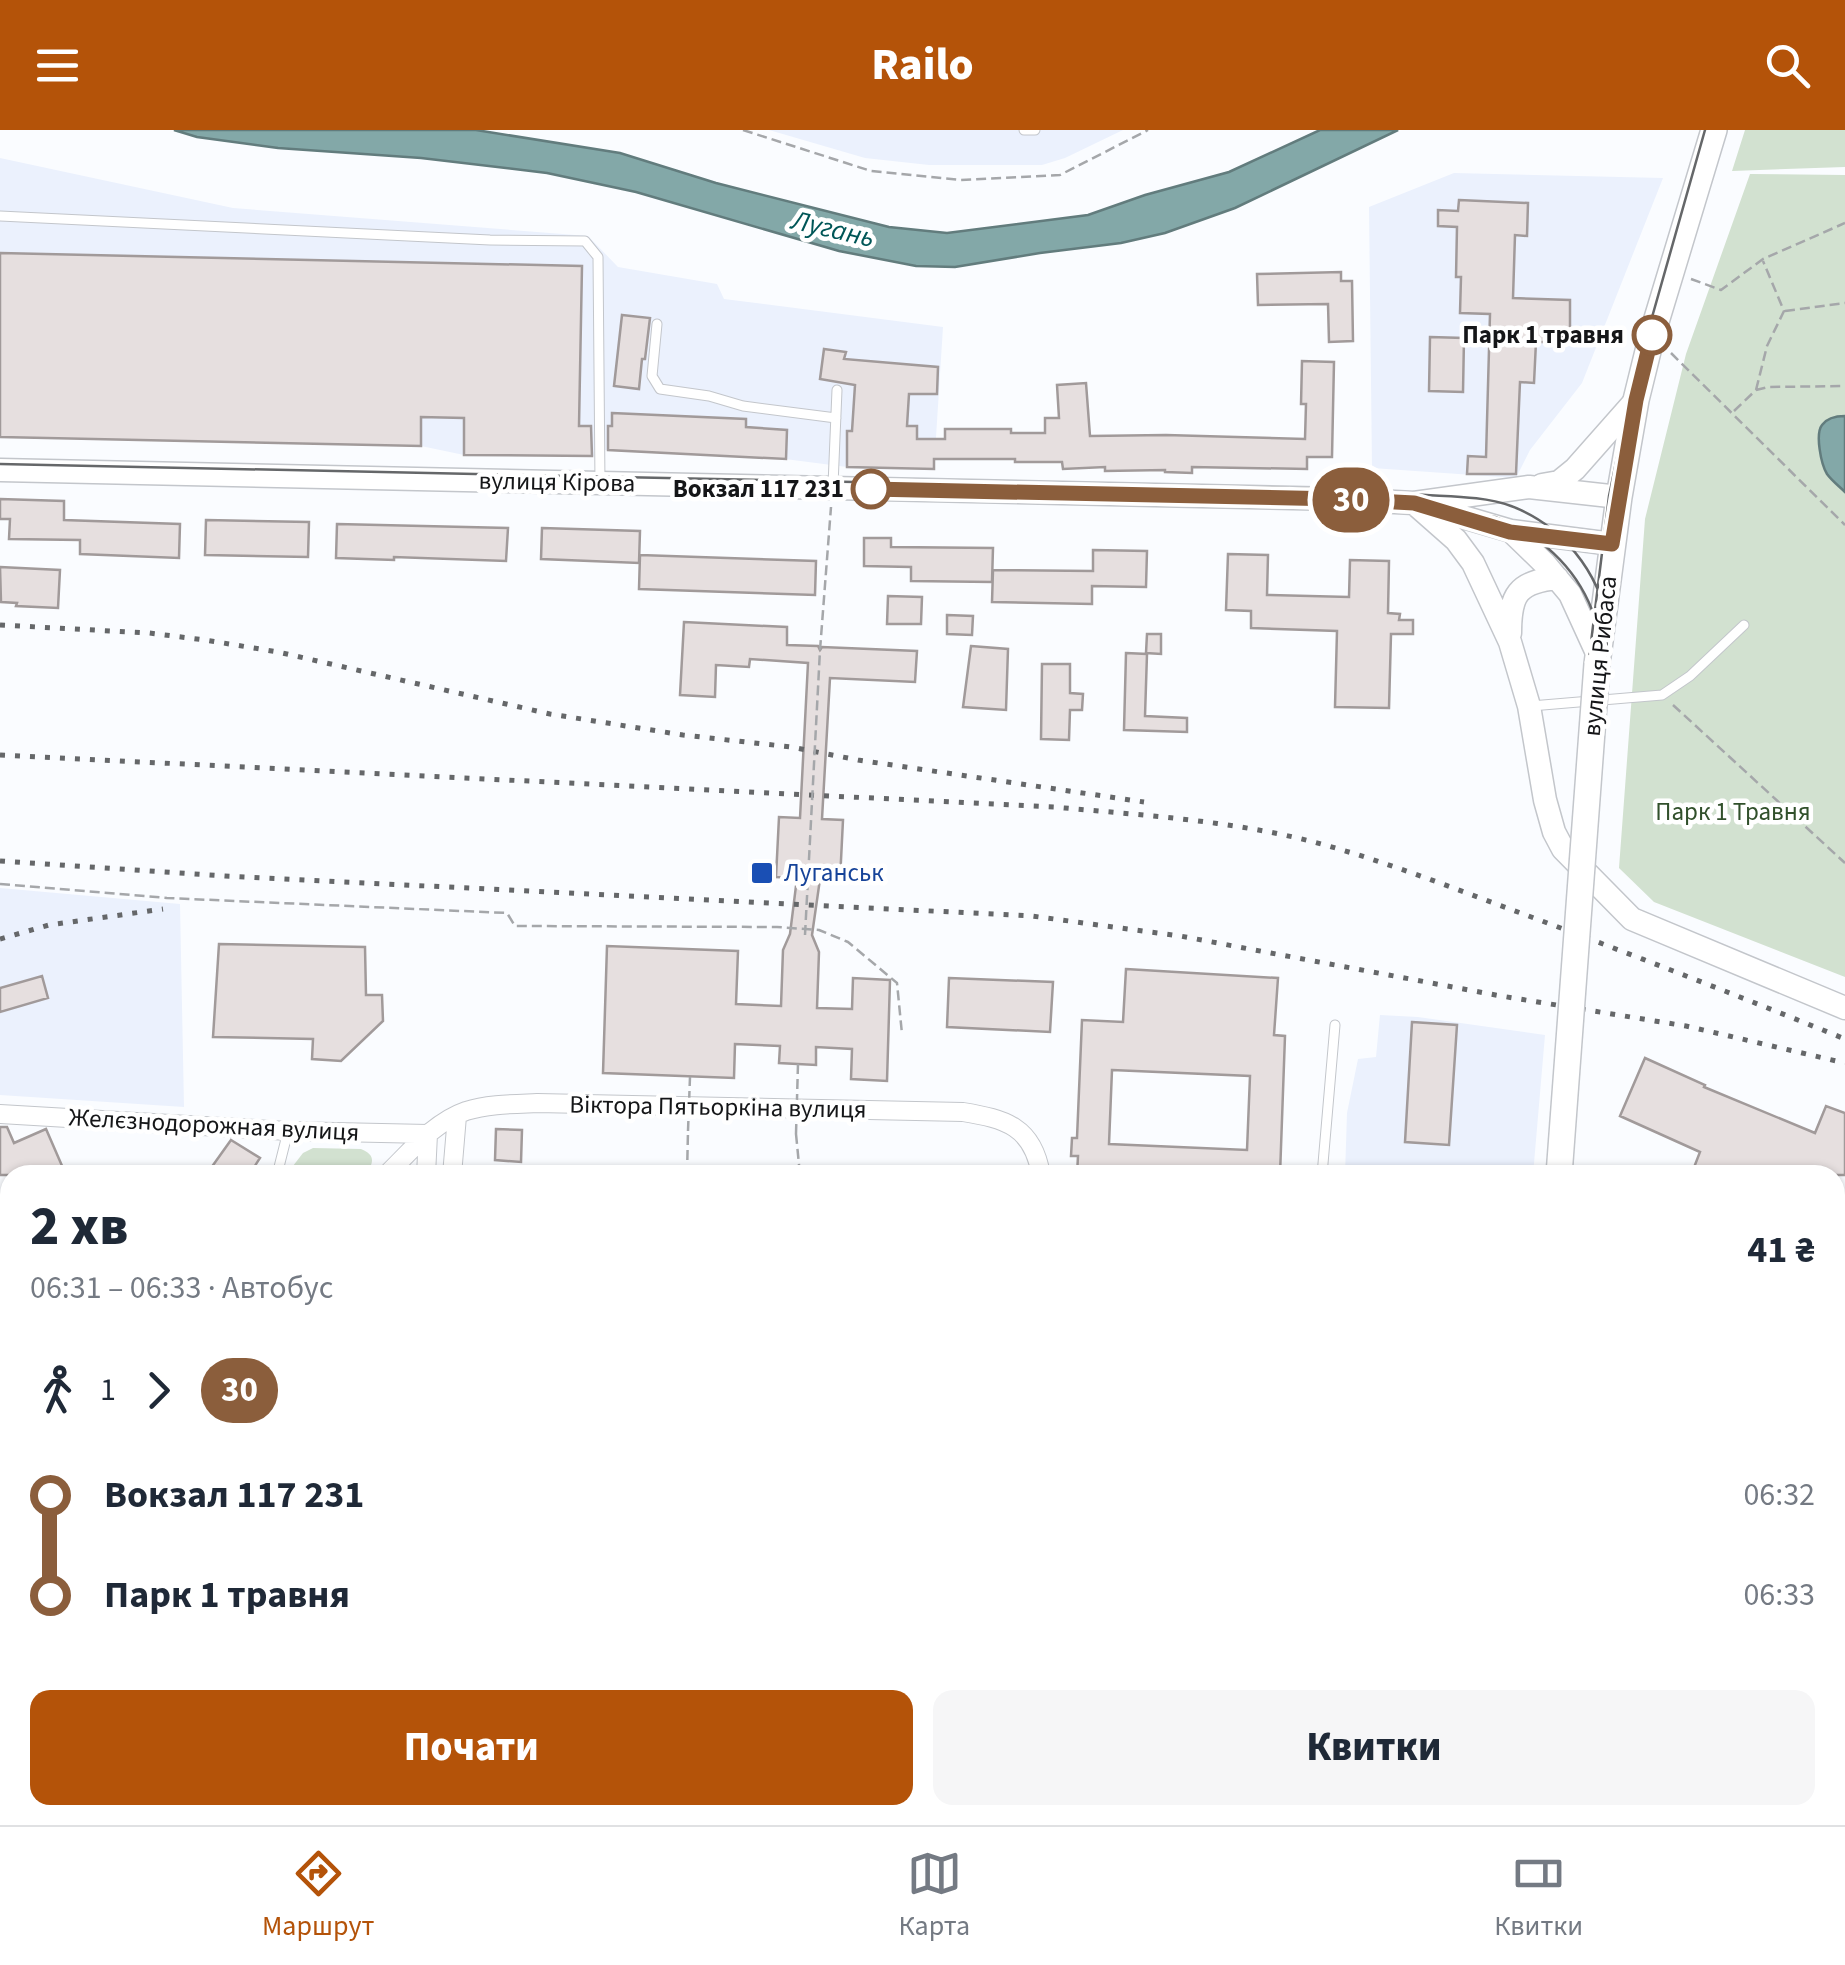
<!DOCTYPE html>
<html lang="uk">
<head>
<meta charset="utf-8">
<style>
  :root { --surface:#fff; --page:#f6f6f7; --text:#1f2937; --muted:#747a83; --line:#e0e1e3; --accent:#b45309 }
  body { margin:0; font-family:"Source Sans 3",sans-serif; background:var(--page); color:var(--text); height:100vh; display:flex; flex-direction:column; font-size:38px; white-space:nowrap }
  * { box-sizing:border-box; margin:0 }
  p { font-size:32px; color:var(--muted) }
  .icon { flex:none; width:55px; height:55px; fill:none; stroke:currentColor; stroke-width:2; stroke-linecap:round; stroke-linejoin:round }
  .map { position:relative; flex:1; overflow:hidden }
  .details { position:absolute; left:0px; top:1035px; width:1845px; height:660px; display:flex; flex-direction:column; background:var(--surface); border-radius:30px 30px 0 0; box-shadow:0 2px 8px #0004 }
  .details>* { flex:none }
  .badge { padding:0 20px; border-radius:32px; font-size:35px; line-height:65px }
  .map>.badge { position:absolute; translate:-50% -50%; box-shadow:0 0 0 5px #fff }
  .legs { display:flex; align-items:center; gap:15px; height:110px; padding:0 30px; font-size:32px }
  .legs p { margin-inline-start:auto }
  .headline { display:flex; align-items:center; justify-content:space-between; height:170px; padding:0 30px }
  h1 { font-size:55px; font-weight:800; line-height:75px }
  .primary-button { display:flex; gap:20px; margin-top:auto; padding:20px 30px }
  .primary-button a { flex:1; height:115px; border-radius:20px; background:var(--accent); color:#fff; font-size:40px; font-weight:800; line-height:115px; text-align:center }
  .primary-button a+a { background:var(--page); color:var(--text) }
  ul { padding:0 30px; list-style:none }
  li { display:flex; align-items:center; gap:35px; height:100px; font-size:38px }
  li i { display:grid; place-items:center; width:15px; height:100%; margin:0 12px; background:currentColor }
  li i::after { content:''; width:25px; height:25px; margin:-12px; border:8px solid; border-radius:50%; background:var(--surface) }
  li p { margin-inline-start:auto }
  li:first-child i { background:linear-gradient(#0000 50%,currentColor 0) }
  li:last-child i { background:linear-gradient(currentColor 50%,#0000 0) }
  header { display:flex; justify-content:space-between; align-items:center; height:130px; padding:0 30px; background:var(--accent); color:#fff; font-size:45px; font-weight:800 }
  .tabs { display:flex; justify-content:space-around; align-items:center; height:140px; border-top:2px solid var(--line); background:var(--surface); font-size:28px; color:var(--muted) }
  .tabs a { display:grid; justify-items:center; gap:5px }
  .tabs .active { color:var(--accent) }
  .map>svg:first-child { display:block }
  .built { fill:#ebf1fd }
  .green { fill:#d2e1d0 }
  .water { fill:#83a8a8; stroke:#627c7d; stroke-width:2.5 }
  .building { fill:#e6dfdf; stroke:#a19a9a; stroke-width:2.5; fill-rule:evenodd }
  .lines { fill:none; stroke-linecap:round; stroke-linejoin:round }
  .service-casing { stroke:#c3c6cb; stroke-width:11 }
  .minor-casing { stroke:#c3c6cb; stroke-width:20 }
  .tertiary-casing { stroke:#c3c6cb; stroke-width:25 }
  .secondary-casing { stroke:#c3c6cb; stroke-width:28 }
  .path { stroke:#a5a7aa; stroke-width:2.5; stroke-dasharray:10 5; stroke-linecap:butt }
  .service { stroke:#fff; stroke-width:9 }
  .minor { stroke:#fff; stroke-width:18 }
  .tertiary { stroke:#fff; stroke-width:22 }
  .secondary { stroke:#fff; stroke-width:25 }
  .tram { stroke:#656769; stroke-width:2.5 }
  .rail { stroke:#656769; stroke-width:5; stroke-dasharray:5 10; stroke-linecap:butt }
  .secondary-bridge-casing { stroke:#c3c6cb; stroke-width:28; stroke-linecap:butt }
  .path-bridge { stroke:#a5a7aa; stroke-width:2.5; stroke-dasharray:10 5; stroke-linecap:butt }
  .secondary-bridge { stroke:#fff; stroke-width:25 }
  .line-1-casing { stroke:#fff; stroke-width:22 }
  .line-1 { stroke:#8b5e3c; stroke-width:15 }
  .stop-1-dot { fill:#fff; stroke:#8b5e3c; stroke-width:5 }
  .transit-dot { fill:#1a4fb4; stroke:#fff; stroke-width:4 }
  .labels { text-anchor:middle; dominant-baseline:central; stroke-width:9; stroke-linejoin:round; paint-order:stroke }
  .stop-label { font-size:25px; font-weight:bold; fill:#151618; stroke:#fff; text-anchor:end }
  .street-label { font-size:25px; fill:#151618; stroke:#fff }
  .park-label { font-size:25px; fill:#31502b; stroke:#fff }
  .transit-label { font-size:25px; fill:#164399; stroke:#fff; text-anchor:start }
  .water-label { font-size:28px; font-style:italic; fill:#005657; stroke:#fff }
</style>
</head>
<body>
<header><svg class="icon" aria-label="menu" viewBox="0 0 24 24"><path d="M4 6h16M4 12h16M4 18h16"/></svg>Railo<svg class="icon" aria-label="search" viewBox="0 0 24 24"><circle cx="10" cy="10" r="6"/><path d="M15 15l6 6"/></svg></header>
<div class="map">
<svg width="1845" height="1695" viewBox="0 0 1845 1695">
  <rect width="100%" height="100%" fill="#fafcff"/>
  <path class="built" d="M769,0h354l-58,28 -23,7h-113l-64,-7z
    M0,28l233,50 355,28 30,31 99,17 7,15 219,28 -9,142 -87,-2 -62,-8 -174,-9h-17v6l-130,-1 -43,-9 -421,-9z
    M1454,43l209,5 -81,205 -52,67 -14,28 -144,-10 -3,-261z
    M0,758l180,16 4,203 -184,-12z
    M1380,885l38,2 127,18 -12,140h-188l2,-62 11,-54 18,-2z"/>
  <path class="green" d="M1745,0h100v37l-113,4z
    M1750,44l95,1v802l-191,-75 -35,-34 26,-349 41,-165z
    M313,1018l48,1c15,6 13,14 4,26h-79l17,-22z
    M0,1473l10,16v179l-10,7z
    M596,1685h83v10h-83z"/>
  <path class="water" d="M174,0h302l144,23 96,30 173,44 58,6 141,-18 57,-20 84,-23 91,-42h78l-163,78 -70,25 -44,10 -81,10 -85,14 -39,-1 -77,-15 -203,-59 -89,-19 -126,-15 -143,-10 -81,-11z
    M1845,286v76c-6,-6 -13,-11 -18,-18 -6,-10 -12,-40 -5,-49 5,-7 15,-9 23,-9z"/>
  <path class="building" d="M1459,70l69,3 -1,33 -12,-1 -2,63 57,2v28l-11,14h-23l-2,41 -14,-1 -4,92h-49l1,-18 18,1 4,-143 -30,-1 1,-36h-5l1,-50 -19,-1v-16l20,1z
    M0,123l582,13 -3,160h12l1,30 -128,-1v-37l-43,-1v29l-421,-9z
    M1341,142v9h11l1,60 -24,1 -1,-38 -70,1 -1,-31z
    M622,185l28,3 -5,41h-3l-3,30 -25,-3z
    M1430,207l34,1 -1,54 -34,-1z
    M824,219l22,3 -2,7 94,8 -1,27h-28l-2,32h10v13h28v-10h66v4h34v-15h14l-2,-33 29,-2 4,53 76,-1 139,4 1,-35h-5l1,-43 32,1 -2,95h-25v12l-115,-2v6l-27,-1v-2l-60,1v-4l-42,2 -1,-7h-47v-3h-81v10l-87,-2v-36h5l3,-46 -35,-6z
    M612,283l134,6v8l41,3 -1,29 -178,-9v-24h4z
    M0,369l64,2v19l116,4 -1,34 -99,-4v-14l-71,-1 1,-20h-10z
    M206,390l103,2 -1,35 -103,-2z
    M337,394l171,4 -2,33 -112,-4v3l-58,-2z
    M542,398l98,3 -1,32 -98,-4z
    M864,408h27v9l102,1 -1,34 -81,-1v-14l-47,-1z
    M1093,420l54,1 -1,36 -54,-1v18l-100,-2 1,-32 100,1z
    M1228,424l40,1 -1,40 82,2 1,-37 39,1 -1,52 12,1 -1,6h14v14h-22l-2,74 -54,-1 2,-76 -86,-3v-17l-25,-1z
    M640,425l176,6 -1,34 -176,-6z
    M0,437l60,3 -2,38 -42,-2 1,-3 -16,-1z
    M888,466l34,1 -1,27h-34z
    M947,485l26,1 -1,19 -25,-1z
    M684,492l103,5v18l31,1 2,4 2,-3 95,4 -2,31 -85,-4 -8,141 21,1 -3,60 -20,-1 -8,56 7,17 -2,56 35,1 1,-31 37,2 -3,101 -36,-2 1,-30 -36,-2v18l-37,-2 1,-17 -45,-2 -1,34 -131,-5 4,-127 131,5 -2,53 45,2 2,-56 7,-16 7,-56 -21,-1 3,-60 21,1 8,-155 -58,-4 -1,8 -33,-2 -1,32 -35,-2z
    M1147,504h14v20l-15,-1z
    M971,516l37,3 -2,61 -43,-3z
    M1126,523l21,1 -2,62 42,2v14l-63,-2z
    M1042,534h28v29l13,1 -1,16h-12l-1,30 -28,-1z
    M219,814l146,3 1,48h16l1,26 -42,40 -29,-2 1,-20 -100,-2z
    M1126,839l152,9 -4,57 11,1 -5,139h-203l1,-19h-7l1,-18h5l5,-118 41,2zM1112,940l138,6 -3,74 -138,-6z
    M42,846l6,22 -48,14v-24z
    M949,848l104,4 -3,50 -103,-5z
    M1412,892l45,3 -8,120 -44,-3z
    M1645,928l60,27 -1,2 111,46 11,-27 19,7v62h-139l-13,-5 7,-18 -80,-36z
    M0,997h7l7,16 32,-14 20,46h-66z
    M496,999l26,1 -1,32 -26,-2z
    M231,1010l29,18 -11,17h-43z"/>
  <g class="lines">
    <g class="service-casing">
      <path id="service" d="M1024,0h11
        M0,86l490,24 95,1 13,16 2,226
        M657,194l-5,52 8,13 49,7 34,10 93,12
        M833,355l4,-95
        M1531,576l131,-11 28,-19 54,-51
        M277,1045l11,-44
        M1322,1045l13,-150
        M15,1695l12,-10"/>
    </g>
    <g class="minor-casing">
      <path id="minor" d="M0,984l288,17 140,3 -2,41
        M386,1045c23,-22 48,-53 80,-64 22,-7 49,-7 71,-8l426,9c42,7 70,14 78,63
        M452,1045l5,-59
        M1835,1202l10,3
        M0,1402l10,-6
        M0,1448l10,15
        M1835,1532l10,2
        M155,1685l6,10
        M803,1685v10
        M436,1695l14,-10
        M688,1695v-10
        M1741,1695v-10"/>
    </g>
    <g class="tertiary-casing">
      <path id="tertiary" d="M0,340l1338,29 76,4 115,-16 90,10
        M1542,355l17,-3 16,-13 61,-69
        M1414,373l42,37 17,23 37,79 19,64 16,94 9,32 9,17 69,70 213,89
        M1422,375l89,26 101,13
        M1511,401l34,33 25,30 27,59
        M1510,503c0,-38 7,-51 47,-55
        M755,1685v10
        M727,1695v-10
        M1272,1695l53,-10"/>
    </g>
    <g class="secondary-casing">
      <path id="secondary" d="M1597,534l22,-167 17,-97 16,-65 62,-205
        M1835,1610l10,4
        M1508,1695l1,-10"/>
    </g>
    <path class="path" d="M743,0l128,41 90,9 99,-5 88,-45
      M1691,149l30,11 42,-31 82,-36
      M1785,181l60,-8
      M1671,223l174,172
      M1756,260l11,-44 17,-35 -21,-50
      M1734,281l22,-21 12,-3 77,-1
      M820,520l11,-143
      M1673,575l172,158
      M0,754l167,14 340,15 8,13 262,1 42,3 29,12 49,41 5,51
      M796,1004l4,41
      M687,1045l1,-44
      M320,1685l5,10
      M821,1685l6,10
      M335,1695l13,-10
      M361,1695l13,-10
      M374,1695l13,-10
      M604,1695v-10
      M1132,1695l52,-10"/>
    <use href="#service" class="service"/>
    <use href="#minor" class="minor"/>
    <use href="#tertiary" class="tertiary"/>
    <use href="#secondary" class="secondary"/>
    <path class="tram" d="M0,334c355,10 711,18 1067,22 114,2 230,-1 344,8 32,3 70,1 100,12 51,19 88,66 97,118
      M1335,375l160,12c44,17 80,49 97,93
      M1550,1045l38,-508 21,-171 21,-101 75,-265
      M1569,1045l40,-564
      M1496,1695l1,-10
      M1519,1695l1,-10"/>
    <path class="rail" d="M0,495l149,8 56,7 73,12 272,62 133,21 108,12 67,13 286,42
      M0,625l1054,52c86,8 172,13 256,34 73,19 145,48 216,74 107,40 213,81 319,124
      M0,731l225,15 807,40 148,20 321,60 185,30 159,37
      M0,809l49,-14 114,-16"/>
    <g class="secondary-bridge-casing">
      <path id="secondary-bridge" d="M1559,1045l38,-511"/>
    </g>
    <path class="path-bridge" d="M805,805l15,-285
      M688,1001l2,-54
      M796,1004l2,-70"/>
    <use href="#secondary-bridge" class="secondary-bridge"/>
  </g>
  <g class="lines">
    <g class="line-1-casing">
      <path id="line-1" d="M871,359l467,10 76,4 96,29 102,12 24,-144 16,-65"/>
    </g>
    <use href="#line-1" class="line-1"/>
  </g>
  <g class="stop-1-dot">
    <circle cx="1652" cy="205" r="18"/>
    <circle cx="871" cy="359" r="18"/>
  </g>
  <rect class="transit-dot" x="750" y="731" width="24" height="24" rx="5"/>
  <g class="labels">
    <g class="stop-label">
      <text x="1624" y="205">Парк 1 травня</text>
      <text x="844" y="359">Вокзал 117 231</text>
    </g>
    <g class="street-label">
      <text transform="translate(557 352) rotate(1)">вулиця Кірова</text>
      <text transform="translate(1600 526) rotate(-84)">вулиця Рибаса</text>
      <text transform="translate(718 977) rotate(1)">Віктора Пятьоркіна вулиця</text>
      <text transform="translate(214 995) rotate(3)">Желєзнодорожная вулиця</text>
    </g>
    <g class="park-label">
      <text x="1733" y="682">Парк 1 Травня</text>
    </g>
    <g class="transit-label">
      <text x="784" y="743">Луганськ</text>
    </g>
    <g class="water-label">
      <text transform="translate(833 99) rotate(13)">Лугань</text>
    </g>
  </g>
</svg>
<b class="badge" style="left:1351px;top:370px;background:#8b5e3c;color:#fff">30</b>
<section class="details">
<div class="headline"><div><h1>2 хв</h1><p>06:31 – 06:33 · Автобус</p></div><b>41 ₴</b></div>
<div class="legs"><svg class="icon" aria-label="walk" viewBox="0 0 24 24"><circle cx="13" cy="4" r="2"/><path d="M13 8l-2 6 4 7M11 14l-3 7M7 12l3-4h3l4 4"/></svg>1<svg class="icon" aria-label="forward" viewBox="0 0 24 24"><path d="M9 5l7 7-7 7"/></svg><b class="badge" style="background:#8b5e3c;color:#fff">30</b></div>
<ul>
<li><i style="color:#8b5e3c"></i><b>Вокзал 117 231</b><p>06:32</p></li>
<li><i style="color:#8b5e3c"></i><b>Парк 1 травня</b><p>06:33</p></li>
</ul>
<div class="primary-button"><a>Почати</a><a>Квитки</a></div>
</section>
</div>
<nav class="tabs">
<a class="active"><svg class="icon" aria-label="directions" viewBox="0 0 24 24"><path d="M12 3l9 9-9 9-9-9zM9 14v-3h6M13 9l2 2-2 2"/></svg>Маршрут</a>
<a><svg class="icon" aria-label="map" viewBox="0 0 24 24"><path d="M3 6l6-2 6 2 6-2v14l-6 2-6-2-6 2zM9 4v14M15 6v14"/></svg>Карта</a>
<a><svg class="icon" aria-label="tickets" viewBox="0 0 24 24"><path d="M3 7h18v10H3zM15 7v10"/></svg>Квитки</a>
</nav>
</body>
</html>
